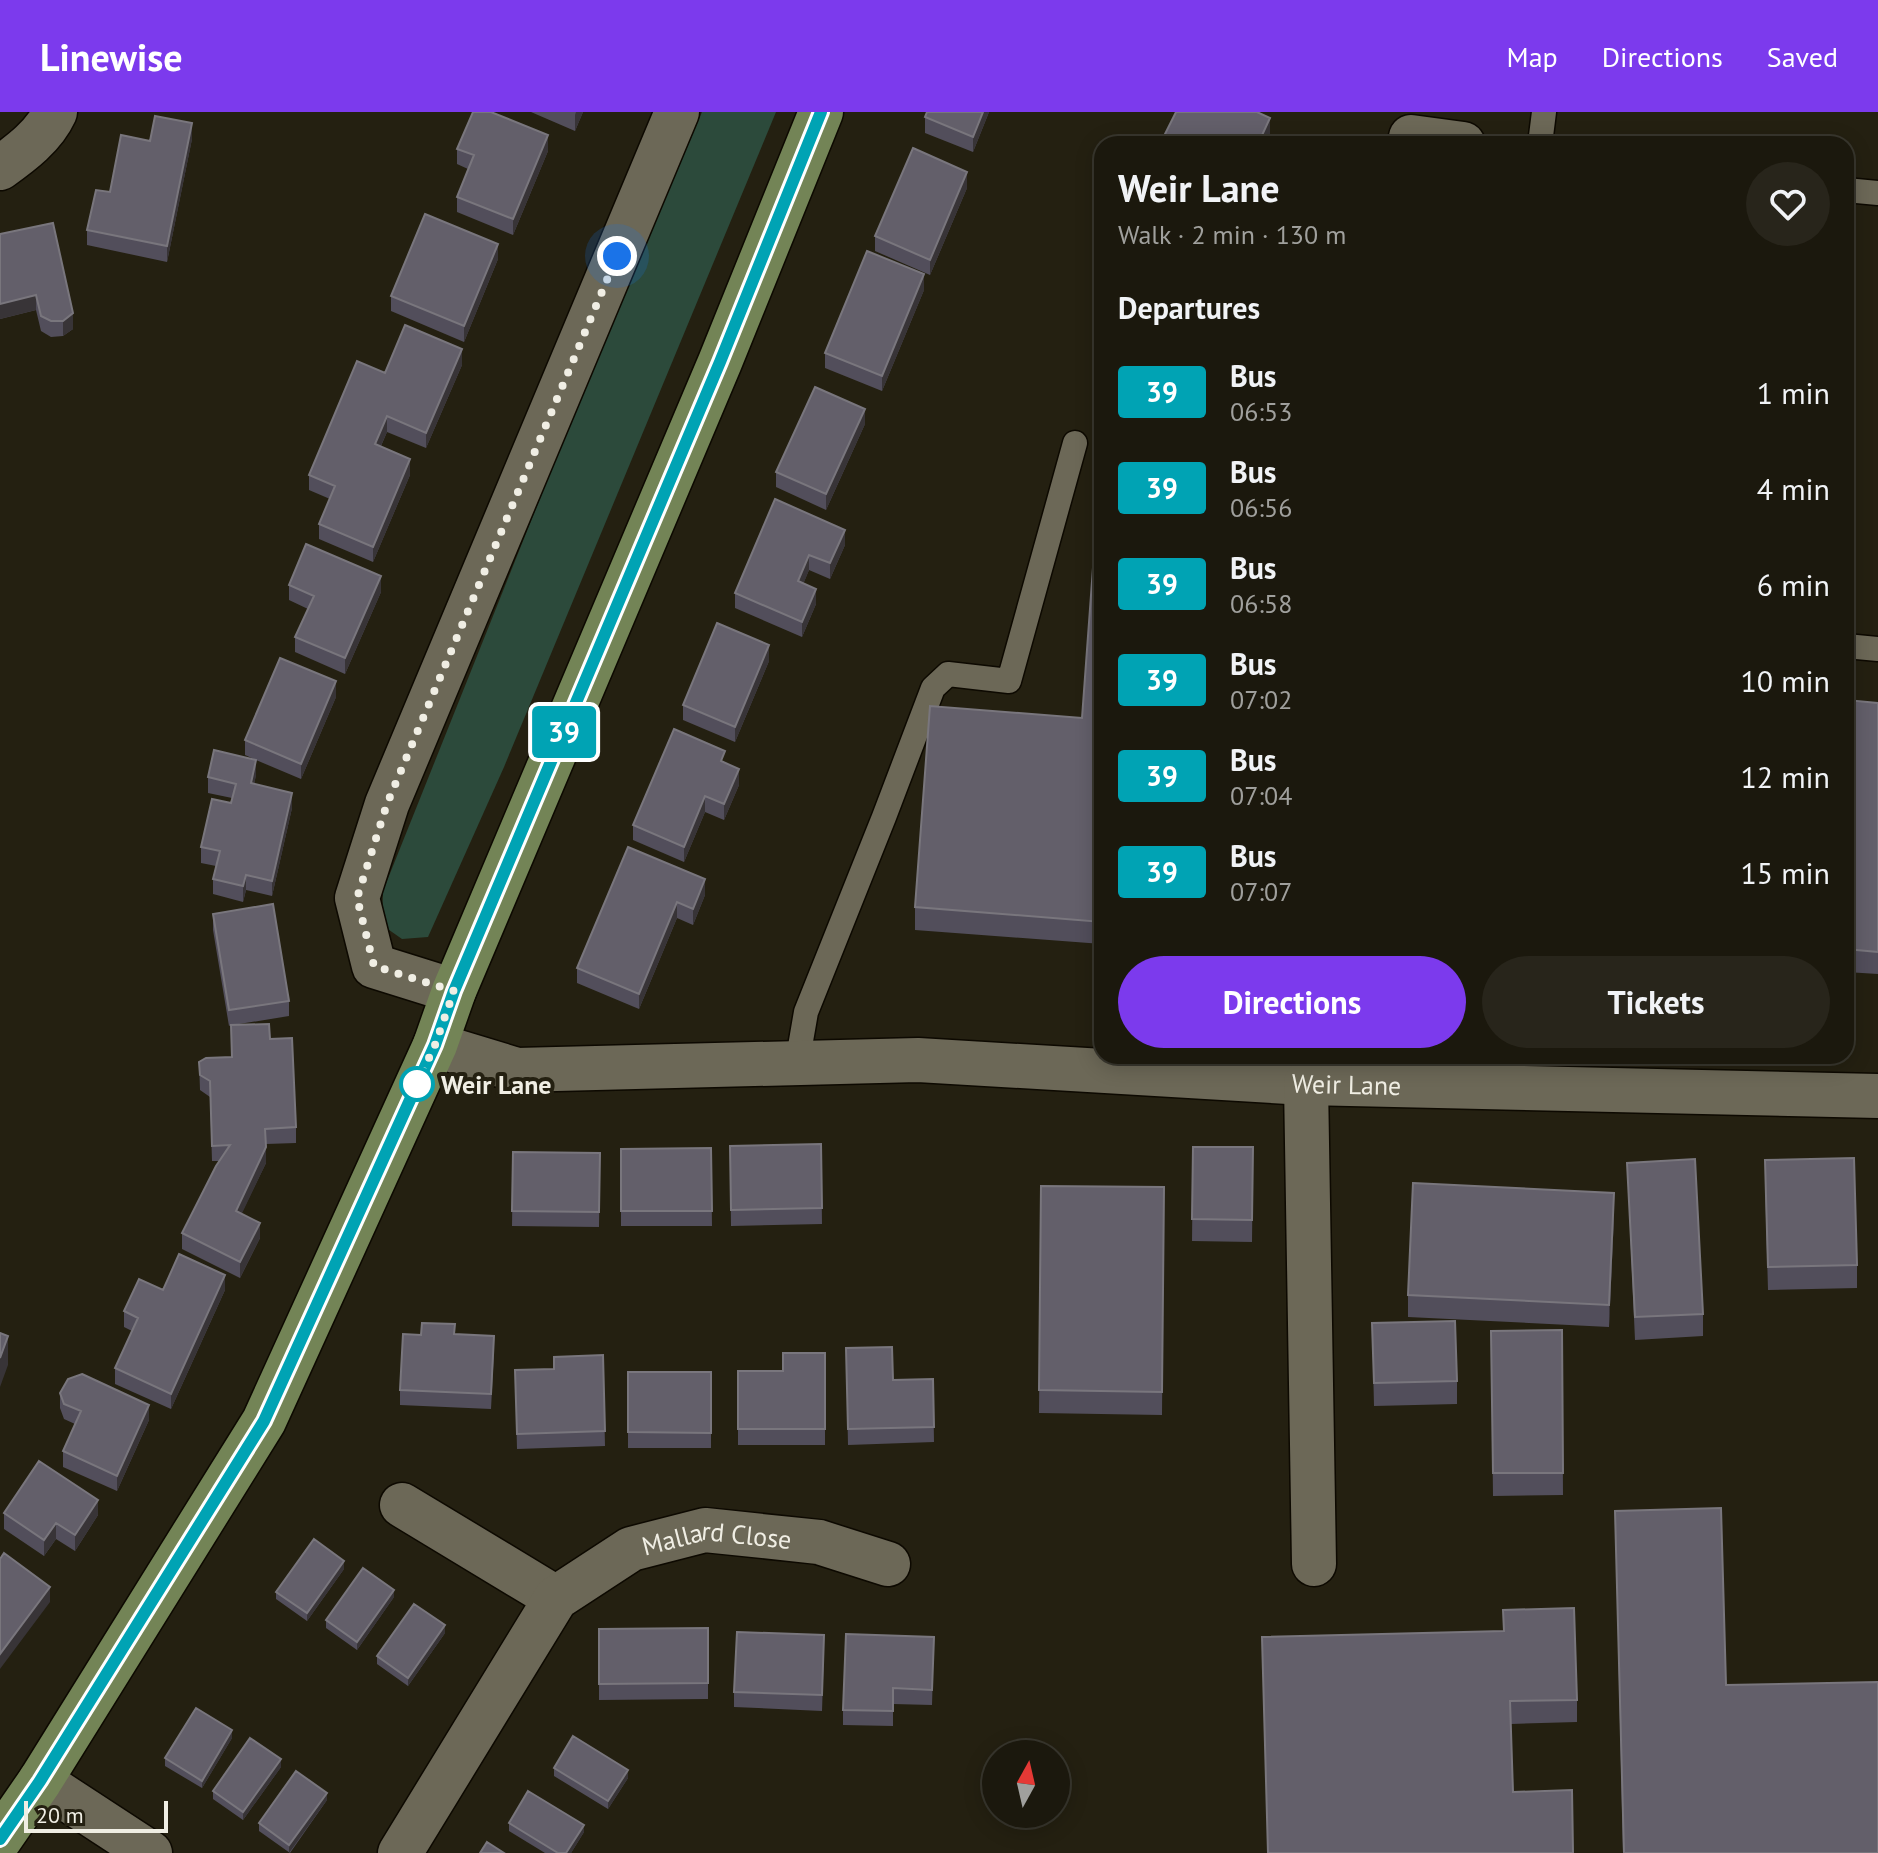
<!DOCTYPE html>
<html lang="en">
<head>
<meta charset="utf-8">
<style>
  :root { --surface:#1b180d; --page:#28251b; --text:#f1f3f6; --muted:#a0a09d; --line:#39372e; --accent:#7c3aed }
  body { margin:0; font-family:"PT Sans",sans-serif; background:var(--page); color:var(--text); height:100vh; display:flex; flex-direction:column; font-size:30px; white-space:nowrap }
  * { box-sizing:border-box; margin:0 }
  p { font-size:26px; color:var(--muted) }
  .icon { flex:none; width:44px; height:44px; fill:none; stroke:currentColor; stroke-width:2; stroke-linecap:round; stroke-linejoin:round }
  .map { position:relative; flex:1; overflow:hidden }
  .drawer { position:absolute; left:1094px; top:24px; width:760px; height:928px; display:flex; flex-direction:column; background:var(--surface); border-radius:24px; box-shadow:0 4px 20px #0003,0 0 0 2px var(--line) }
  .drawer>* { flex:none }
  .badge { padding:0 16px; border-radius:6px; font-size:28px; line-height:52px }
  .needle { width:52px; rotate:8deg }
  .controls { position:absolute; left:982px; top:1628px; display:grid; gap:16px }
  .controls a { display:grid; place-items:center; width:88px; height:88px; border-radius:50%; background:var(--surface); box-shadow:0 4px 20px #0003,0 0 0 2px var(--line); font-size:40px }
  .scale { position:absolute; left:24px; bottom:20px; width:144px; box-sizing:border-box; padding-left:8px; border:4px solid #f0eee4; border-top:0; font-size:22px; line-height:28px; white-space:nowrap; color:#f0eee4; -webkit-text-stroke:6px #242011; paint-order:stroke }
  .you { position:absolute; width:40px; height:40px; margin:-20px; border:6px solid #fff; border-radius:50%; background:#1a73e8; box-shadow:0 0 0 12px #1a73e833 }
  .map>.badge { position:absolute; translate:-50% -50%; box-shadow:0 0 0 4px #fff }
  h2 { padding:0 24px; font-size:30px; line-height:72px }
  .round { display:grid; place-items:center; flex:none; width:84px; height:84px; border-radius:42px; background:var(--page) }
  .head { display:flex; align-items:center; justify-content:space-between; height:136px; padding:0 24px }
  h1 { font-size:38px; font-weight:800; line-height:60px }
  .button { display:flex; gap:16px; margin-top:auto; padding:16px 24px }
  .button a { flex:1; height:92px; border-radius:48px; background:var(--accent); color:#fff; font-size:32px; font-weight:800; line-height:92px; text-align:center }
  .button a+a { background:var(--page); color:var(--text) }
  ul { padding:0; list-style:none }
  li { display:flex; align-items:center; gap:24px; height:96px; padding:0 24px }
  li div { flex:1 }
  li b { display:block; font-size:30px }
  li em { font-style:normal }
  li .badge { min-width:88px; font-weight:700; text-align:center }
  header { display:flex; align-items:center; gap:48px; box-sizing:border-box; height:112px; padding:0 40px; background:var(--accent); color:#fff }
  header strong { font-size:38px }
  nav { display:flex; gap:44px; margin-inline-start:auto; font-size:28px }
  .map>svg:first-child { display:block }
  .green { fill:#2c4a3b }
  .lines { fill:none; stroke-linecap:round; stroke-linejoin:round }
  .service-casing { stroke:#0d0901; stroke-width:27 }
  .minor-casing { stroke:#0d0901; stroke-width:47 }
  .primary-casing { stroke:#0d0901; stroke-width:47 }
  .service { stroke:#6c6857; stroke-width:24 }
  .minor { stroke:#6c6857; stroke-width:44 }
  .primary { stroke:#738456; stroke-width:44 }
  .wall { fill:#524e5b }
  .shaded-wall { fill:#383437 }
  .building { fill:#635f6a; stroke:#79767d; stroke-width:2 }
  .line-casing { stroke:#fff; stroke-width:18 }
  .line { stroke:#00a3b4; stroke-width:12 }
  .walk { stroke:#f0eee4; stroke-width:8; stroke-dasharray:0 14.4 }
  .stop-dot { fill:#fff; stroke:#00a3b4; stroke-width:4 }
  .labels { text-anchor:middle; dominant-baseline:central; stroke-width:8; stroke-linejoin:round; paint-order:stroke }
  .street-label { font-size:26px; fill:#f0eee4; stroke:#242011 }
  .stop-label { font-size:26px; font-weight:bold; fill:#f0eee4; stroke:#242011; text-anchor:start }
</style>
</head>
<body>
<header>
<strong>Linewise</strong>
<nav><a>Map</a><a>Directions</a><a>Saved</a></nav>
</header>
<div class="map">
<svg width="1878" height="1741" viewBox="0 0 1878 1741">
  <rect width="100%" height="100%" fill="#242011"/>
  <path class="green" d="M702,0h74l-272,655 -76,170 -26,2 -20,-14 1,-34 184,-460z"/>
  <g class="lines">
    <g class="service-casing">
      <path id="service" d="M1540,32l4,-32
        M1846,78l32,3
        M1846,534l32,3
        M797,952l9,-52 78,-195 49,-129 15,-14 61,7 66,-238"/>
    </g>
    <g class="minor-casing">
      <g id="minor">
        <path d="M1411,25l52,7"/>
        <path d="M0,56c21,-15 44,-32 55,-56"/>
        <path d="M454,879l-80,-25 -17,-68 30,-94 290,-692"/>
        <path id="s1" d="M435,933l82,25 401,-10 388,23 572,13"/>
        <path d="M1306,971l8,481"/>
        <path d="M402,1393l154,93"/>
        <path d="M40,1669l110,72"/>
        <path id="s2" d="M400,1741l156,-255 75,-49 74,-19 114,12 69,22"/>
      </g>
    </g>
    <g class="primary-casing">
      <path id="primary" d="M0,1727l40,-58 224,-360 171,-376 19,-54 266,-629 101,-250"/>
    </g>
    <use href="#service" class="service"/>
    <use href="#minor" class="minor"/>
    <use href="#primary" class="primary"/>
  </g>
  <path class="wall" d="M531,0h52l-8,19z
    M927,0h62l-16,40 -48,-19v-16z
    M192,27l-25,123 -80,-17v-15l23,-38 40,-51z
    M457,37l91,2 -35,84 -56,-23v-15l11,-28 -11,-5z
    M967,76l-37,87 -55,-24v-15z
    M0,122l73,95 -10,7 -12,1 -10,-6 -5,-21 -36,9z
    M498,147l-34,83 -73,-31v-15z
    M924,178l-42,101 -57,-23v-15z
    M462,253l-36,83 -39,-16 -6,14 29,29 -37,87 -54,-23v-15l11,-25 -21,-9v-15l76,-102z
    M865,312l-39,86 -50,-23v-15z
    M1102,360v472l-187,-14v-23l167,-189z
    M775,387l70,46 -15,34 -21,-9 -6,14 13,20 -14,33 -67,-29v-15z
    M289,473l92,7 -36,82 -50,-22v-15l13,-28 -19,-9z
    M769,549l-34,81 -52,-22v-15z
    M336,585l-35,82 -45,-19v15l-2,9 38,24 -20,88 -26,-6 -3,12 -30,-8v-15l3,-13 -15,-3v-16l30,-44 1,-5 -24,-5v-16l48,-17 -11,-5v-15z
    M1846,588l32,3v271l-32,-2z
    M725,651l14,22 -15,35 -19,-8 -21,50 -51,-22v-15z
    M628,735l77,48 -12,30 -16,-7 -38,91 -62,-26v-15z
    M213,802l76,87v15l-56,9 37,14 26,88v16l-30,1v19l-25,51 19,24 -20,40 -58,-29v-16l37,-72h-7l-2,-64 -10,-7 -1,-28 33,-5 -1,-32 -2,1 -16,-96z
    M821,1032l1,80 -91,2 -1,-80z
    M1193,1035h60l-1,95 -60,-1z
    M711,1036l1,78h-91v-77z
    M513,1040l87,1 -1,74 -87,-1z
    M1627,1051l76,151v22l-68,4z
    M1765,1071l92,82v23l-89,2z
    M1041,1074l123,1 -2,228 -123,-2z
    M1614,1104l-5,111 -201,-10v-22z
    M163,1178h62l-54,119 -56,-25v-16l17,-37 -8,-4v-16z
    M1372,1211l85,58v23l-83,2z
    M1562,1218l1,165 -70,1 -2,-165z
    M421,1223l73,16 -3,58 -91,-4v-15z
    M846,1236l47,32 40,-1 1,63 -86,3z
    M825,1241v92h-87v-74h45z
    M603,1243l2,91 -88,3 -2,-79 39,-1z
    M628,1260h83v76h-83z
    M60,1281l89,27 -32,71 -54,-24v-16l12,-27 -11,-5 -4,-11z
    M1615,1399l111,174 152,168h-255z
    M4,1401l94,2 -23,36 -19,-12 -12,17 -40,-27z
    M344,1457l-37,52 -31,-22v-7z
    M394,1485l-37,53 -31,-22v-8z
    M708,1516v71l-109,1v-71z
    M445,1521l-37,53 -31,-22v-8z
    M934,1525l-2,68 -39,-1v22l-50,-1v-15z
    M824,1539l-2,60 -88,-4v-15z
    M1262,1548l315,40v22l-66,2 2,68z
    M232,1626l-30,50 -37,-22v-8z
    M281,1655l-38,53 -30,-21v-8z
    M554,1656l74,10 -20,31 -54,-33z
    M327,1688l-37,53 -31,-22v-8z
    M509,1711l75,9 -13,21h-26l-36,-22z"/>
  <path class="shaded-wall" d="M576,0h7l-8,19v-16z
    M983,0h6l-16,40v-15z
    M1270,6v23l-2,3h-10z
    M192,11v16l-25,123v-16z
    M548,23v16l-35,84v-16z
    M967,60v16l-37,87v-15z
    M1853,97v22l-7,83v-22z
    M498,132v15l-34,83v-16z
    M924,162v16l-42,101v-15z
    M36,183v15l-36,9v-15z
    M73,201v16l-10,7v-15z
    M462,237v16l-36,83v-15z
    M865,297v15l-39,86v-16z
    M387,304v16l-12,27v-15z
    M410,347v16l-37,87v-15z
    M845,418v15l-15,34v-16z
    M809,443v15l-11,27v-16z
    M381,464v16l-36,82v-16z
    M816,477v15l-14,33v-15z
    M769,533v16l-34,81v-15z
    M336,569v16l-35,82v-15z
    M256,648v15l-5,24v-16z
    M739,657v16l-15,35v-16z
    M292,681v15l-20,88v-15z
    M705,684v16l-21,50v-15z
    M246,763v15l-3,12v-16z
    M705,767v16l-12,30v-16z
    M677,790v16l-38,91v-15z
    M266,1035v16l-30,63v-15z
    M1614,1081v23l-5,111v-22z
    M260,1111v15l-20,40v-16z
    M225,1163v15l-54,119v-15z
    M8,1224v29l-8,22v-29z
    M149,1293v15l-32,71v-15z
    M98,1388v15l-23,36v-16z
    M56,1411v16l-12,17v-16z
    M344,1449v8l-37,52v-8z
    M50,1475v15l-50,67v-15z
    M394,1478v7l-37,53v-8z
    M445,1513v8l-37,53v-8z
    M232,1618v8l-30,50v-7z
    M281,1647v8l-38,53v-8z
    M628,1658v8l-20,31v-8z
    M327,1681v7l-38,53v-8z
    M584,1713v7l-13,21h-5z"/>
  <path class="building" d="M473,0h18l57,23 -35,84 -56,-22 17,-42 -17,-6z
    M927,0h56l-10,25 -48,-20z
    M1176,0h81l13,6 -12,26h-98z
    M155,4l37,7 -25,123 -80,-16 9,-40 14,2 11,-57 29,6z
    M913,36l54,24 -37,88 -55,-24z
    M1846,96l7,1 -7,83z
    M425,102l73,30 -34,82 -73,-30z
    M53,111l20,90 -10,8h-12l-10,-5 -5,-21 -36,9v-70z
    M867,139l57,23 -42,102 -57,-23z
    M405,213l57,24 -36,84 -39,-17 -12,28 35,15 -37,88 -54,-23 16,-38 -26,-11 48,-114 28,12z
    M815,275l50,22 -39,85 -50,-22z
    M1100,360h2v450l-187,-15 15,-201 152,12z
    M775,387l70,31 -15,33 -21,-8 -11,26 18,8 -14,33 -67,-29z
    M306,432l75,32 -36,82 -50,-21 19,-41 -25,-11z
    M717,511l52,22 -34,82 -52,-22z
    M280,546l56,23 -35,83 -56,-24z
    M1846,588l32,3v249l-32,-3z
    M674,617l51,22 -4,10 18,8 -15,35 -19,-8 -21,51 -51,-22z
    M214,638l42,10 -5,23 41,10 -20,88 -26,-6 -3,11 -30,-7 7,-28 -19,-4 11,-48 19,4 5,-19 -28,-7z
    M628,735l77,32 -12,30 -16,-7 -38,92 -62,-26z
    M273,792l16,97 -60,9 -16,-96z
    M269,912l1,15 22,-1 4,89 -31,2 1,18 -30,64 24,12 -20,39 -58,-29 34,-67 14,-21 -18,1 -2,-65 -10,-6 -1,-13 7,-4 26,-1 -1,-32z
    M821,1032l1,64 -91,2 -1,-64z
    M1193,1035h60l-1,73 -60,-1z
    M711,1036l1,63h-91v-62z
    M513,1040l87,1 -1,59 -87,-1z
    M1854,1046l3,107 -89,2 -3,-107z
    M1695,1047l8,155 -68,3 -8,-154z
    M1413,1071l201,10 -5,112 -201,-10z
    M1041,1074l123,1 -2,205 -123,-2z
    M179,1142l46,21 -54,119 -56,-26 23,-50 -14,-7 15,-32 24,11z
    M1455,1209l2,60 -83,2 -2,-60z
    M422,1211l33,1 -1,10 40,2 -3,58 -91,-4 3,-56 18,1z
    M1562,1218l1,143h-70l-2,-142z
    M0,1221l8,3 -8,22z
    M892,1235l1,33 40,-1 1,48 -86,2 -2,-81z
    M783,1241h42v76h-87v-58h45z
    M603,1243l2,76 -88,3 -2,-64 39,-1v-12z
    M628,1260h83v61l-83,-1z
    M82,1262l67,31 -32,71 -54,-25 18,-40 -17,-7 -4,-11 8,-14z
    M39,1349l59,39 -23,35 -19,-12 -12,17 -40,-27z
    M1721,1396l5,177 152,-3v171h-254l-9,-342z
    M314,1427l30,22 -37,52 -31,-21z
    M4,1441l46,34 -50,67v-95z
    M363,1456l31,22 -37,52 -31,-22z
    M414,1492l31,21 -37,53 -31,-22z
    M1574,1496l3,92 -67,1 3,91 59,-2 1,63h-305l-6,-216 242,-6 -1,-21z
    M708,1516v55l-109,1v-55z
    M737,1520l87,3 -2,60 -88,-3z
    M846,1522l88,3 -2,53 -39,-2v23l-50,-1z
    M196,1596l36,22 -30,51 -37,-23z
    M573,1624l55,34 -20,31 -54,-33z
    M250,1626l31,21 -38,53 -30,-21z
    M296,1659l31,22 -38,52 -30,-22z
    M528,1679l56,34 -18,28h-8l-49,-30z
    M487,1730l17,11h-24z"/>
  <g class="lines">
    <g class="line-casing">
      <path id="line" d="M0,1727l40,-58 224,-360 171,-376 19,-54 266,-629 101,-250"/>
    </g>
    <use href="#line" class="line"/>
    <path class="walk" d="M417,972l18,-39 19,-54 -80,-25 -17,-68 30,-94 230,-548"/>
  </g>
  <circle class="stop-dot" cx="417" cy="972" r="16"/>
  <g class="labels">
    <g class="street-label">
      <text stroke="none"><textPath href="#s1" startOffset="916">Weir Lane</textPath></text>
      <text stroke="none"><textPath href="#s2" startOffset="476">Mallard Close</textPath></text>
    </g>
    <g class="stop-label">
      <text x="441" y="972">Weir Lane</text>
    </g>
  </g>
</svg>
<div class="controls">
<a><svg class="needle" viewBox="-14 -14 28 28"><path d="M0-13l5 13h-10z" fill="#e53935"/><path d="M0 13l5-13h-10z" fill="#a0a09d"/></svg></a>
</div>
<div class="scale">20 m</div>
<div class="you" style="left:617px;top:144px"></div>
<b class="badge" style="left:564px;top:620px;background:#00a3b4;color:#fff">39</b>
<section class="drawer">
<div class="head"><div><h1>Weir Lane</h1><p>Walk · 2 min · 130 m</p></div><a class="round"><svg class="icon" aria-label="heart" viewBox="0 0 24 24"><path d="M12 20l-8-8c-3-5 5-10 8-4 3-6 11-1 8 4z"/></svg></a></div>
<h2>Departures</h2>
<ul>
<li><span class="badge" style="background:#00a3b4;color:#fff">39</span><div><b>Bus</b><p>06:53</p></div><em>1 min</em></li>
<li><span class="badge" style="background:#00a3b4;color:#fff">39</span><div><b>Bus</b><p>06:56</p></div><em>4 min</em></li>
<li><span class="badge" style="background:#00a3b4;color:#fff">39</span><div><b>Bus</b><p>06:58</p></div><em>6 min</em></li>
<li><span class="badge" style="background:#00a3b4;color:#fff">39</span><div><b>Bus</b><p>07:02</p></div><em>10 min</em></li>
<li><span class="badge" style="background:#00a3b4;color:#fff">39</span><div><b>Bus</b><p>07:04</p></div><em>12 min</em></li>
<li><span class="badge" style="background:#00a3b4;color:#fff">39</span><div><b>Bus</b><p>07:07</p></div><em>15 min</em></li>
</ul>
<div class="button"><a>Directions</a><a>Tickets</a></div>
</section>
</div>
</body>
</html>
